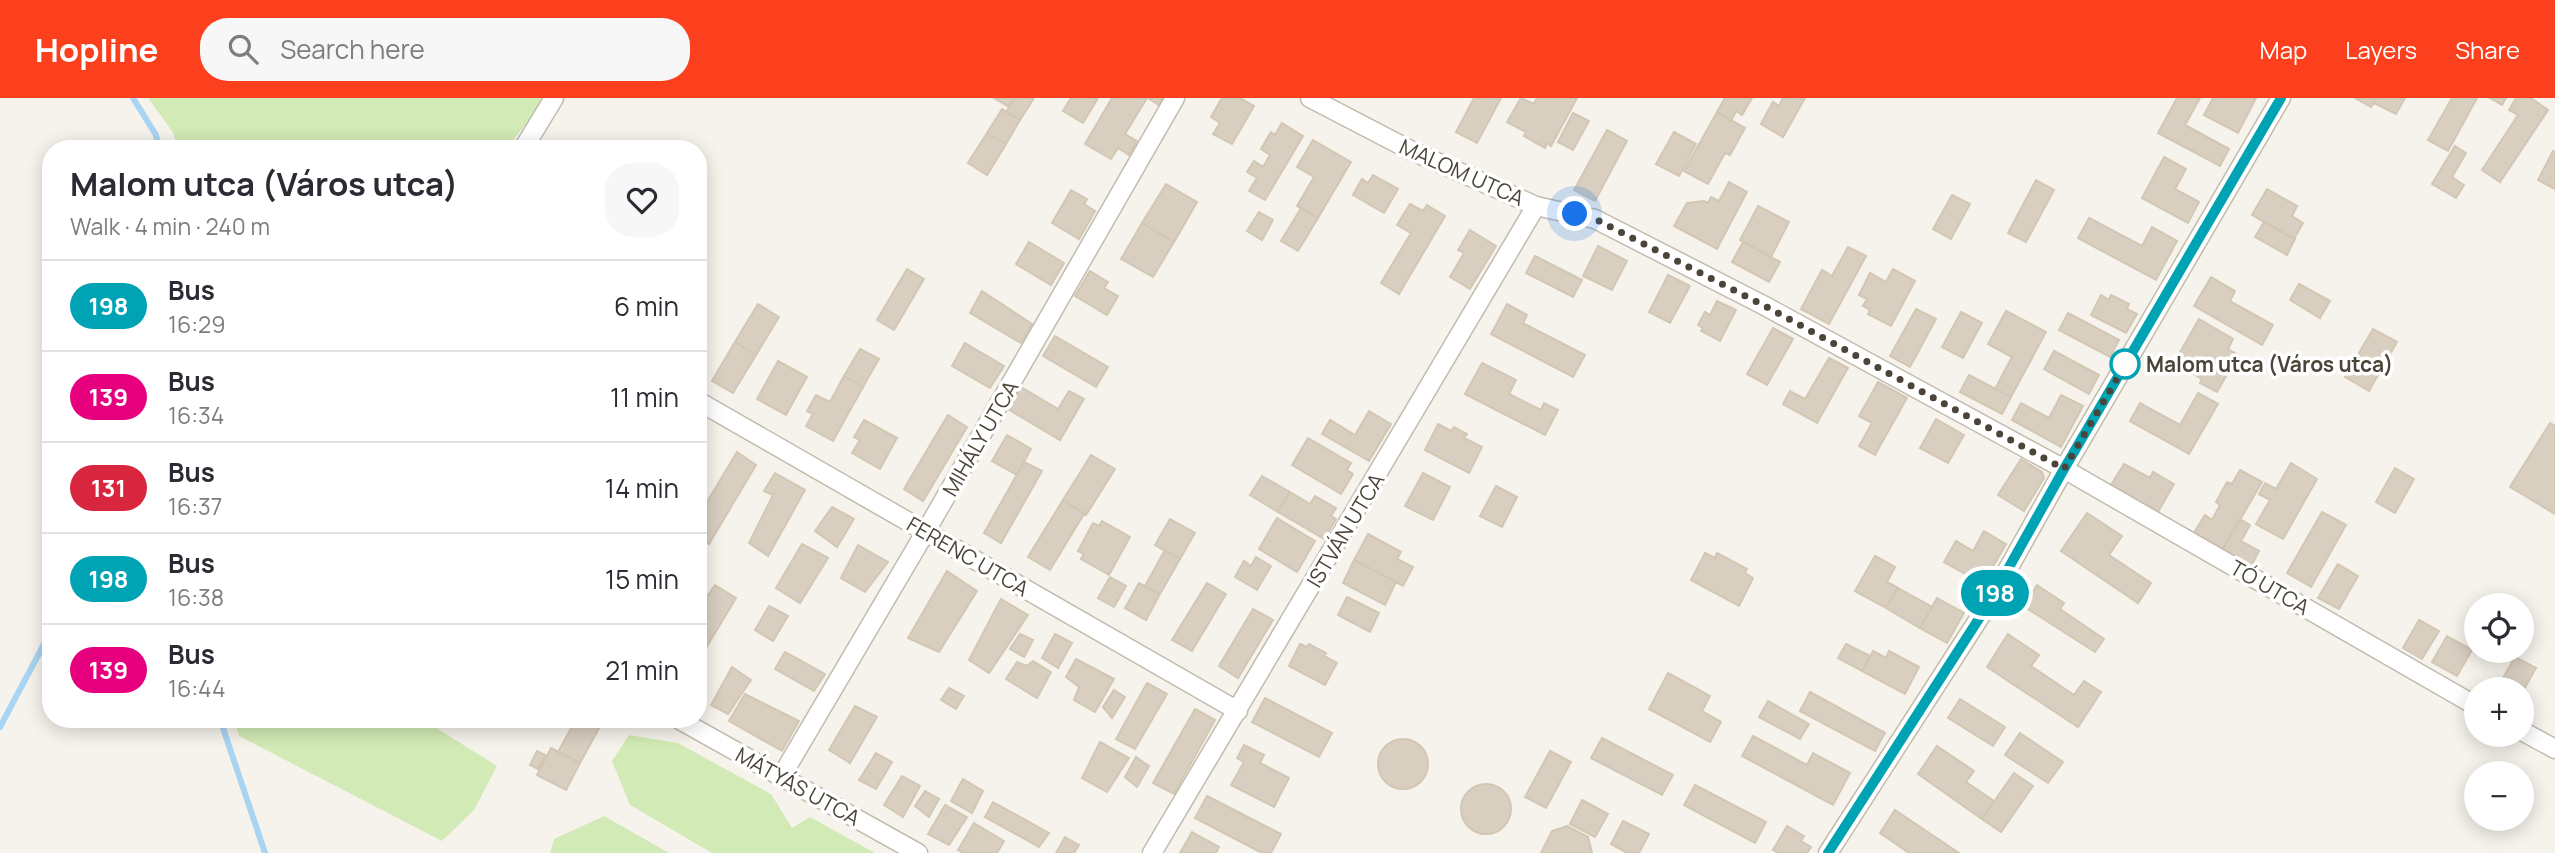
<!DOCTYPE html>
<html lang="en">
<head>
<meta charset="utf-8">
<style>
  :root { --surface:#fff; --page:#f7f7f7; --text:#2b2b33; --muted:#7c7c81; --line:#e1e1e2; --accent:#fc3f1d }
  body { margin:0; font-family:Manrope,sans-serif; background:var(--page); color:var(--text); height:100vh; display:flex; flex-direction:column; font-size:26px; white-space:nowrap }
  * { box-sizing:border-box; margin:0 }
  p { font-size:23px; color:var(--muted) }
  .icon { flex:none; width:38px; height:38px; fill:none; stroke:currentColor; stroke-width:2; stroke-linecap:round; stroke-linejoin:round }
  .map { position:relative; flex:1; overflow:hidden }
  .side { position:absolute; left:42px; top:42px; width:665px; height:588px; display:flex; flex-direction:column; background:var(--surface); border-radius:28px; box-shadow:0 4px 18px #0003 }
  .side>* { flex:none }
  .badge { padding:0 14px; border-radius:23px; font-size:24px; line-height:46px }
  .controls { position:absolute; left:2464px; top:495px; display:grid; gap:14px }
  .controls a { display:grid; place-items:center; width:70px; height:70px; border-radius:50%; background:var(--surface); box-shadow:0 4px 18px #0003; font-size:35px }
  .you { position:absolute; width:35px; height:35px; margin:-18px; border:5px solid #fff; border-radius:50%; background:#1a73e8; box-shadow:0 0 0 10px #1a73e833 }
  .map>.badge { position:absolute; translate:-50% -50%; box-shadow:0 0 0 4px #fff }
  .round { display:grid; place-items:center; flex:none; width:74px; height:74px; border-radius:28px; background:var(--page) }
  .summary { display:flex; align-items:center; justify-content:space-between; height:119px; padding:0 28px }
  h1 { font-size:33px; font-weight:700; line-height:52px }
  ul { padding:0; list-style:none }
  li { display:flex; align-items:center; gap:21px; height:91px; padding:0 28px; border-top:2px solid var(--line) }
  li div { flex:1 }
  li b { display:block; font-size:26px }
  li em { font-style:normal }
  li .badge { min-width:77px; font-weight:700; text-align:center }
  header { display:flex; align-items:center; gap:42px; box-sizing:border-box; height:98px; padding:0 35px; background:var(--accent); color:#fff }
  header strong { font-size:33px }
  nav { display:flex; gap:38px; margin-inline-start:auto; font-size:24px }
  .search { width:490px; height:63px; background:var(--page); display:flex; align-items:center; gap:18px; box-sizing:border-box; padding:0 24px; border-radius:28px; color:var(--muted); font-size:26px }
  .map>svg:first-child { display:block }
  .green { fill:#d2eab5 }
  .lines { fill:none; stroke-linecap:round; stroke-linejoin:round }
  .stream { stroke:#a9d4f2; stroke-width:6 }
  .building { fill:#d8cfc1; stroke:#d3c7b4; stroke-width:2 }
  .minor-casing { stroke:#c2bbae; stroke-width:21 }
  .minor { stroke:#fff; stroke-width:18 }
  .line-casing { stroke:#fff; stroke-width:16 }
  .line { stroke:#00a3b4; stroke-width:10 }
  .walk { stroke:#4b4439; stroke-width:7; stroke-dasharray:0 12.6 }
  .stop-dot { fill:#fff; stroke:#00a3b4; stroke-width:3.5 }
  .labels { text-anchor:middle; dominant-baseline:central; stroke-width:7; stroke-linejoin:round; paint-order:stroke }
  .street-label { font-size:21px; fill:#4b4439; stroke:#fff }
  .stop-label { font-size:21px; font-weight:bold; fill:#4b4439; stroke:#fff; text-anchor:start }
</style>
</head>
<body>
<header>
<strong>Hopline</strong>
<div class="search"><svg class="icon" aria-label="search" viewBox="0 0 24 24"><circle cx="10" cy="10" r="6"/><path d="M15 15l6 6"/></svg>Search here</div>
<nav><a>Map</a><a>Layers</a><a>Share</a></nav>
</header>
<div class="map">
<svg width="2555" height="755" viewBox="0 0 2555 755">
  <rect width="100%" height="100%" fill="#f6f3ec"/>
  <path class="green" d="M148,0h396l-3,7 -35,44h-327l-7,-18z
    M234,621h188l75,47 -23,44 -32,31 -203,-105z
    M629,637l49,8 93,51 21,34 18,-11 65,36h-163l-82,-48 -18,-44z
    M604,718l65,37h-119l4,-14z"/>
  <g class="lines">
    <path class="stream" d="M133,0l23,37 3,14
      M220,621l45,134
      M0,629l51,-96"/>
  </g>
  <path class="building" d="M994,0h21l-6,9z
    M1015,0h19l-14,22 -14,-8z
    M1071,0h27l-15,25 -20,-12z
    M1112,0h35l-22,36 12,7 -8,14 -11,-7 -7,11 -26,-15z
    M1148,0h15l-4,7z
    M1222,0h18l14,8 -22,38 -19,-10 7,-11 -9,-6z
    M1474,0h27l-24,45 -21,-11z
    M1521,0l13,6 3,-6h40l-26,48 -4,-3 -2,5 -21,-12 2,-4 -19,-10z
    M1725,0h27l-10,17 -6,-4 -5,10 -14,-9z
    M1783,0h22l-22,39 -22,-13 12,-22 6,4z
    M2177,0h23l-15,27 44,24 -9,17 -62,-33z
    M2213,0h43l-18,35 -34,-18z
    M2355,0h50l-9,16 -22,-11 -3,4z
    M2452,0h25l-29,53 -20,-11z
    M2490,0h16l-4,7z
    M2516,0h15l17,12 -48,72 -18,-12 36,-55 -9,-5z
    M1002,11l18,11 -14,24 -19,-11z
    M1717,14l28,16 -15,27 -5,-2 -17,31 -24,-13z
    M1573,15l16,8 -16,29 -15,-8z
    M1282,25l21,13 -38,64 -16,-9 8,-13 -10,-6 7,-11 9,6 7,-12 -9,-6 10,-17 4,3z
    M1607,32l20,11 -32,60 -21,-11z
    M1674,34l22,12 -17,32 -23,-12z
    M987,35l19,11 -19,31 -19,-12z
    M1313,42l38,22 -33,56 -21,-12 17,-29 -17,-10z
    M2455,48l11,7 -14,24 12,8 -8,13 -24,-14z
    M2553,53l2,1v37l-17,-9z
    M2164,59l22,12 -11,20 24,13 -11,21 -46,-25z
    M1373,77l25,14 -14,24 -31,-18 9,-16 6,4z
    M2036,82l18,10 -28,52 -18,-9z
    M1729,84l18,10 -30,57 -43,-23 13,-23 17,-2 4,2 3,-6 8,4z
    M1166,86l31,18 -23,40 -32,-19z
    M2267,91l30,17 -5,10 11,7 -9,16 -42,-24z
    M1071,92l16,9 -3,5 11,7 -16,28 -27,-16z
    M1952,97l18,9 -19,35 -18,-10z
    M1410,106l13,7 4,-6 18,11 -46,78 -18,-11 30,-50 -14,-8z
    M1758,108l31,16 -18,35 -31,-17z
    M1301,110l17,10 -20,33 -17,-10z
    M1259,114l14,8 -11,20 -15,-9z
    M2089,120l53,28 10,-19 25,14 -21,39 -78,-42z
    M2264,124l31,17 -8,16 -32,-18z
    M1142,125l32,19 -21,35 -32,-18z
    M1470,132l26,16 -26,43 -20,-12 14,-24 -6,-3z
    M1029,144l35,21 -13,22 -35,-21z
    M1743,144l37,20 -11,20 -37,-20z
    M1598,148l29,15 -15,29 -29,-14z
    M1848,149l18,9 -37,68 -28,-15 21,-39 10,6z
    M1535,158l47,24 -9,17 -47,-24z
    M907,171l17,10 -30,51 -17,-10z
    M1893,171l22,12 -24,45 -23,-12 2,-4 -7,-4 4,-7 -8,-4 11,-22 16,9z
    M1090,173l18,11 -4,6 14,8 -11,19 -32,-19z
    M1668,177l22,11 -20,37 -21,-11z
    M2211,179l24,14 -5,10 43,24 -11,20 -68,-39z
    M2299,186l31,17 -10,17 -30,-18z
    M982,193l50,33 -11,19 -51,-30z
    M2101,197l8,5 2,-5 18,9 -2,5 10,5 -11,19 -35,-18z
    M1717,203l19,9 -16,31 -19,-10 2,-3 -5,-3 7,-13 5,3z
    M758,206l21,13 -23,38 -21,-13z
    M1507,206l20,11 -4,8 62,32 -12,22 -82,-43z
    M1916,211l20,10 -26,48 -20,-11z
    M2006,213l40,21 -35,65 -16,-8 17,-32 -24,-13z
    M1961,214l21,11 -19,35 -21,-11z
    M2068,215l51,27 -9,17 -51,-27z
    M2199,221l34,20 -5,10 10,6 -21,37 -17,-9 2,-4 -28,-16z
    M698,225l8,5 -8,15z
    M1773,230l20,11 -26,46 -20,-11z
    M2373,231l24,13 -28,49 -24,-14z
    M1055,238l53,31 -12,20 -53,-31z
    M735,244l21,13 -23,38 -21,-12z
    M965,245l39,23 -14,22 -38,-22z
    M860,251l19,10 -16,28 -19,-11z
    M2054,253l45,24 -10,19 -45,-25z
    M1829,260l19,10 -31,55 -34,-19 7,-13 15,8z
    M778,263l29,16 -21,38 -29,-16z
    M1482,265l34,17 -7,14 32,16 3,-7 14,7 -13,25 -80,-41z
    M1969,277l42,22 -9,17 -42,-22z
    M844,278l19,11 -30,54 -27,-15 7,-12 -6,-3 9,-16 14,7z
    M1878,284l29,16 -32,57 -16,-9 13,-23 -13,-7z
    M1021,289l37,22 11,-18 15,8 -24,41 -52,-31z
    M2198,295l20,11 -29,50 -59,-33 10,-18 40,22z
    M2061,297l22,11 -22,41 -49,-27 9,-17 28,15z
    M1369,313l22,13 -22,37 -47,-27 8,-14 25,15z
    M948,317l19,12 -44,74 -19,-12z
    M1936,321l28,16 -16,28 -28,-15z
    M864,322l33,18 -17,31 -28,-16 8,-13 -6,-3z
    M2550,325l5,3v88l-45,-27z
    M1438,326l13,7 3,-4 13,7 -3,4 18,9 -13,26 -44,-23z
    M1007,337l24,14 -14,26 -25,-14z
    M1308,340l43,25 -4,7 6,4 -12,20 -49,-29z
    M737,354l19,13 -47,79 -11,-7v-20z
    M1091,357l24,14 -29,46 -23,-15z
    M2021,361l21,13 2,6 -20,33 -26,-16z
    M1024,364l18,9 -41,72 -17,-10z
    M2291,365l26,16 -34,60 -27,-15 14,-24 -11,-6 6,-11 11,6z
    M2124,366l26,14 3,-6 21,12 -16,28 -47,-27z
    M2395,370l19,11 -19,34 -19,-11z
    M2240,372l22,12 -39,67 -29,-16 11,-18 7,5 8,-15 -4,-3 11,-20 5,2z
    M775,375l30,17 -37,66 -19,-13 24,-48 -9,-4z
    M1423,375l27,14 -17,33 -28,-14z
    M1262,378l28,16 -12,20 -28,-17z
    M1496,388l21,11 -15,30 -22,-11z
    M1290,394l20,12 5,-8 21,12 -5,8 5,3 -12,20 -46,-27z
    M1063,402l21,14 -34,56 -22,-13z
    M832,409l22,12 -17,28 -22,-16z
    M2322,414l24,13 -35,62 -24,-14z
    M2087,415l35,23 -13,19 42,28 -13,20 -77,-52z
    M1277,420l38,23 -18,31 -38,-23z
    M1170,421l25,14 -15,26 -25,-14z
    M2240,421l10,6 -9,16 18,10 -8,15 -28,-17z
    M1102,423l28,16 -21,38 -28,-16 3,-5 -6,-3 15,-28 6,3z
    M1984,433l22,13 -23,40 -39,-22 12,-21 17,10z
    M1368,436l33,18 -4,7 16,8 -10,19 -49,-26z
    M802,446l26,14 -28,45 -24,-15z
    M858,447l30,17 -23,30 -24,-14z
    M1165,452l15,9 -20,35 -15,-8z
    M1705,455l10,5 2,-5 30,16 -2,4 8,5 -14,28 -48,-26z
    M1875,458l20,11 -8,15 11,6 -12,20 -31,-17z
    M1256,459l15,9 -14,24 -22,-13 9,-16 7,5z
    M1354,462l42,22 -11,23 -42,-22z
    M2338,466l20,12 -19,33 -21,-11z
    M947,473l30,20 -38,61 -31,-14z
    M1110,479l16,9 -12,21 -16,-9z
    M1139,485l21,11 -14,26 -21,-12z
    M1207,485l19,11 -34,57 -20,-11z
    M715,487l21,13 -33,55 -5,-3v-54l10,-1z
    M2037,487l27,18 -4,6 44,30 -9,13 -75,-48 9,-14 4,2z
    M1898,490l34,19 -12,21 -34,-20z
    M1347,499l32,16 -9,19 -32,-17z
    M1937,500l27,15 -17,30 -27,-15z
    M1001,501l27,16 -39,58 -20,-13z
    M769,508l19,10 -15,25 -18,-11z
    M1253,511l20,11 -35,58 -19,-12z
    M2419,522l20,11 -17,28 -19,-11z
    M1020,536l13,6 -9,17 -14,-8z
    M1055,536l17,9 -14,25 -16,-10z
    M2008,536l31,21 -8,11 43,29 10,-14 17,11 -23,35 -91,-60z
    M2447,538l25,14 -15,26 -25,-14z
    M1300,546l7,3 2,-3 17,9 -2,3 13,7 -12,22 -36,-19z
    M1846,546l24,12 -8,15 -24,-13z
    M1873,553l13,7 3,-7 30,16 -14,27 -43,-23z
    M785,554l40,22 -11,17 -39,-22z
    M2515,559l21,11 -14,25v-3h-26z
    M1076,561l38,20 -19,33 -21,-12 5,-13 -13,-10z
    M1033,563l18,11 -14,26 -31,-19 11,-17 10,4z
    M732,569l19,13 -23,34 -17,-9z
    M1668,575l42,23 -8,15 19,11 -11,20 -61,-33z
    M1147,585l20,11 -32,55 -19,-10z
    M949,590l15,8 -8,13 -15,-9z
    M1114,592l11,7 -13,21 -9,-11z
    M1810,594l75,41 -10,18 -75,-40z
    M745,596l54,27 -17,30 -53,-30z
    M1265,600l67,35 -13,24 -67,-35z
    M1960,601l45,28 -12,19 -45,-28z
    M1768,603l41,23 -9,15 -41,-22z
    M855,608l22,11 -27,46 -21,-13z
    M1195,611l20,11 -41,74 -21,-11z
    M576,621h28l-24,44 -22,-11z
    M2020,635l43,29 -15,21 -43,-28z
    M1753,638l54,29 6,-12 37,20 -17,32 -91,-49z
    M1602,640l71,37 -11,20 -71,-37z
    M1378 666a25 25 0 1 1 50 0a25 25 0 1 1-50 0Z
    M1100,644l29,16 -22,34 -25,-14z
    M1244,647l20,10 -4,8 29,15 -15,29 -43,-22 13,-23 -7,-4z
    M1937,648l37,25 -8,11 28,19 -12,18 -64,-45z
    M551,650l29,15 -14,27 -29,-15z
    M537,653l8,4 -7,14 -8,-4z
    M1550,653l21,11 -25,46 -21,-11z
    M876,655l16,9 -16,27 -17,-9z
    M1136,659l13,9 -12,21 -12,-10z
    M2014,675l19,13 -32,46 -19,-13z
    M902,678l18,10 -17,31 -19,-12z
    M963,681l20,12 -11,22 -21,-12z
    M1461 711a25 25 0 1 1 50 0a25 25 0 1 1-50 0Z
    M1695,687l71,37 -11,21 -71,-38z
    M925,693l14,8 -10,18 -14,-11z
    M1207,698l74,38 -10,19h-9l-67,-35z
    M1582,702l26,14 -13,23 -25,-13z
    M993,704l56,31 -10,14 -54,-30z
    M945,707l22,12 -18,28 -21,-11z
    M1895,712l64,43h-50l-29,-20z
    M1623,723l26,13 -10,19h-12l-16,-9z
    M974,725l30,18 -7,12h-33l-6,-3z
    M1567,728l21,11 4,16h-51l11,-22z
    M1787,728l17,10 -3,5 10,6 -4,6h-29l-5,-3z
    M1192,734l27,15 -3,6h-36z
    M1065,739l14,8 -5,8h-18z"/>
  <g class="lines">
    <g class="minor-casing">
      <path id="minor" d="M1310,0l102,53 124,55 59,13 170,87 299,163 412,237
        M523,51l31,-51
        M698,303l540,310
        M678,621l240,134
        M2522,633l33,18
        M781,679l145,-246 249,-433
        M1152,755l384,-647
        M1828,755l161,-250 75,-134 217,-371"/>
    </g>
    <use href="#minor" class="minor"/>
  </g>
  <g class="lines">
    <g class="line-casing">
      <path id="line" d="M1828,755l161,-250 75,-134 217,-371"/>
    </g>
    <use href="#line" class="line"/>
    <path class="walk" d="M1575,116l20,5 170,87 299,163 68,-116 -7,11"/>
  </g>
  <circle class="stop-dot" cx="2125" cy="266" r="14"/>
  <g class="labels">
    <g class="street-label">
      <text transform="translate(1462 74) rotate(24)">MALOM UTCA</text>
      <text transform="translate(980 340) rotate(-60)">MIHÁLY UTCA</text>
      <text transform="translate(1345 432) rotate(-59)">ISTVÁN UTCA</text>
      <text transform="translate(968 458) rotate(30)">FERENC UTCA</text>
      <text transform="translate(2270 489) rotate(30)">TÓ UTCA</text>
      <text transform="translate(798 688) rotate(29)">MÁTYÁS UTCA</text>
    </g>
    <g class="stop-label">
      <text x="2146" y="266">Malom utca (Város utca)</text>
    </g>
  </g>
</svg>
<div class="controls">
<a><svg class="icon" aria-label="locate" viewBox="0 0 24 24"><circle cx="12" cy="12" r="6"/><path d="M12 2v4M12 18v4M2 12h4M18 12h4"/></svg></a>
<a>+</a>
<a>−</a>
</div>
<div class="you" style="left:1575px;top:116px"></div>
<b class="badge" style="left:1995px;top:495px;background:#00a3b4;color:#fff">198</b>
<section class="side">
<div class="summary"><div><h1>Malom utca (Város utca)</h1><p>Walk · 4 min · 240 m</p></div><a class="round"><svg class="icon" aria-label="heart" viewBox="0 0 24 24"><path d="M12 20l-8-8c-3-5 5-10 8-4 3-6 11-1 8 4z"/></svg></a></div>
<ul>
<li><span class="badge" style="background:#00a3b4;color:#fff">198</span><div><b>Bus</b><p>16:29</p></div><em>6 min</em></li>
<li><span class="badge" style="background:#e6007e;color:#fff">139</span><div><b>Bus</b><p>16:34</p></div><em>11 min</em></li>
<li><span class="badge" style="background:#d7263d;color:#fff">131</span><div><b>Bus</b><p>16:37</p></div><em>14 min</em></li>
<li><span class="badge" style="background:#00a3b4;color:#fff">198</span><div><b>Bus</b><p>16:38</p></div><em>15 min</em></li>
<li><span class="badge" style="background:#e6007e;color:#fff">139</span><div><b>Bus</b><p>16:44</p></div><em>21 min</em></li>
</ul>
</section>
</div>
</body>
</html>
